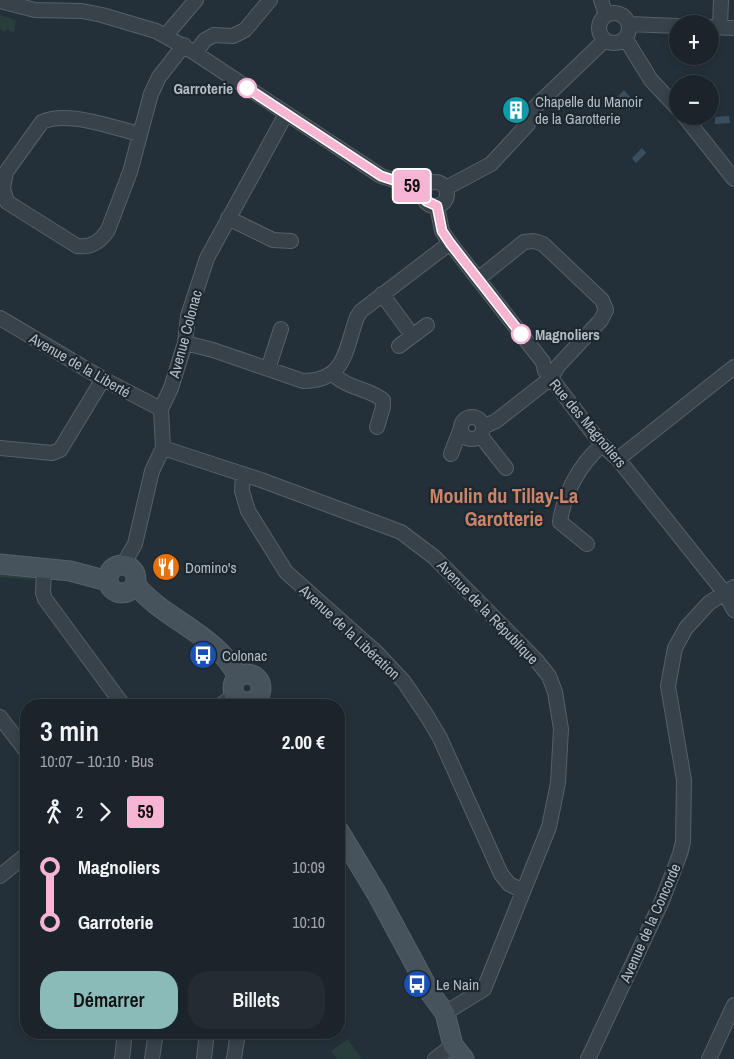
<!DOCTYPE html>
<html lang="fr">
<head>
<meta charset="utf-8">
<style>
  :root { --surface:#1b242b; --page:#242c33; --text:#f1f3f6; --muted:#a0a4a9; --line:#394147; --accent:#8bbbb9 }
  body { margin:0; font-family:"Archivo Narrow",sans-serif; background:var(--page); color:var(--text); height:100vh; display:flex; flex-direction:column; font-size:19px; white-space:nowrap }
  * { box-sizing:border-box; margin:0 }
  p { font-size:16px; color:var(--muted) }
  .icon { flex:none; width:28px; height:28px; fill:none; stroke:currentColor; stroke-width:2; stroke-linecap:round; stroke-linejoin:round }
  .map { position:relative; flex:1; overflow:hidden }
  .drawer { position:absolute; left:20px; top:699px; width:325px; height:340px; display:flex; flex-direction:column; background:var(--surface); border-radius:20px; box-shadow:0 2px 8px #0003,0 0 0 1px var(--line) }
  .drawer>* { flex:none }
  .badge { padding:0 10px; border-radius:4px; font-size:18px; line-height:32px }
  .fabs { position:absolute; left:669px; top:15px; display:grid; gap:10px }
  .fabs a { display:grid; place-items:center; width:50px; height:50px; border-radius:50%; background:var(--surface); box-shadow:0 2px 8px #0003,0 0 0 1px var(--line); font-size:25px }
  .map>.badge { position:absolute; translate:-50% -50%; box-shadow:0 0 0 2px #fff }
  .legs { display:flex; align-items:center; gap:8px; height:55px; padding:0 20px; font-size:16px }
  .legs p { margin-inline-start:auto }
  .overview { display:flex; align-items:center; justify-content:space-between; height:85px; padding:0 20px }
  h1 { font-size:28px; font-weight:600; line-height:38px }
  .button { display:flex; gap:10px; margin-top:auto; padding:10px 20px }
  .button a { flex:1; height:58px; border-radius:20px; background:var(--accent); color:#111; font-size:20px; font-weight:600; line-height:58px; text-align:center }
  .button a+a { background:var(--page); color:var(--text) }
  ul { padding:0 20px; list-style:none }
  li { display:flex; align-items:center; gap:18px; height:55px; font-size:19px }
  li i { display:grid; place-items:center; width:8px; height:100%; margin:0 6px; background:currentColor }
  li i::after { content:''; width:12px; height:12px; margin:-6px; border:4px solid; border-radius:50%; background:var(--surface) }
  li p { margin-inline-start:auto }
  li:first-child i { background:linear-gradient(#0000 50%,currentColor 0) }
  li:last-child i { background:linear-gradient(currentColor 50%,#0000 0) }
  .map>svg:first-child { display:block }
  .green { fill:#293e3c }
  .water { fill:#394f5f }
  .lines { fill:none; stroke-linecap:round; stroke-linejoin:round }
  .street-casing { stroke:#566068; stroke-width:16 }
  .secondary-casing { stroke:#566068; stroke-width:21 }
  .street { stroke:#38424a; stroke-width:14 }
  .secondary { stroke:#46525c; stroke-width:19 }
  .line-1-casing { stroke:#fff; stroke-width:11 }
  .line-1 { stroke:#f5b5d3; stroke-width:8 }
  .stop-1-dot { fill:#fff; stroke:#f5b5d3; stroke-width:2.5 }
  .labels { text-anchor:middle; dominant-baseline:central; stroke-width:4.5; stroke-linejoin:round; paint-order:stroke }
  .stop-label { font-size:15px; font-weight:bold; fill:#b3bdc5; stroke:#1d272f; text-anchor:end }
  .poi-label { font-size:15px; fill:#b3bdc5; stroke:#1d272f; text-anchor:start }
  .street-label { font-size:15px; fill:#b3bdc5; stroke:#1d272f }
  .district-label { font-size:20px; font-weight:bold; fill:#cb8468; stroke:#1d272f }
</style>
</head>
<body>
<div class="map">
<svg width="734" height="1059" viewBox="0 0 734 1059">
  <rect width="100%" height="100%" fill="#243039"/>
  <path class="green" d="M0,15l16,5 -2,13 -7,-4 -3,3 -4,-3z
    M0,574l30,2 5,4 -35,-3z
    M348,1039v1l14,19h-25l-6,-8z"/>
  <path class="water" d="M624,90l12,14 -7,6 -11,-14z
    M729,116l1,7 -15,1v-7z
    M642,148l4,5 -10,10 -4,-5z"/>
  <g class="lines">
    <g class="street-casing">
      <path id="street" d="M601,0l5,15
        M0,1l35,9 47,1 20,4 54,16 39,22 186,123 43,14
        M599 28a15 15 0 1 1 30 0a15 15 0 1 1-30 0Z
        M629,24l49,2
        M710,27l24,1
        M720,27l1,-27
        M166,35l30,-35
        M625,38l26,42 27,29
        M195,53l10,-13 9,-5 19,1 12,-6 25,-30
        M684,116l50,63
        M140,134c-27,-6 -73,-24 -98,-12l-36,50 -3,16 4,14 70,44c14,2 23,-4 31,-16l22,-58 21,-78 8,-17 25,-32
        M423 194a12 12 0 1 1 24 0a12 12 0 1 1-24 0Z
        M446,188l45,-24 37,-40 7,-17 70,-67
        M437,206l5,25 8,12 93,119 2,9 6,7 51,67 16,14 106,133 10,18
        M228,218l45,22 18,1
        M478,279l46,-37 10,-1 9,3 59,56 4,10 -5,10 -43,46 -7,12 -55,43 -13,6
        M382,294l30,41
        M0,318l103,61 58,30
        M185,343l28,7 90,31c43,0 42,-31 54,-64l4,-6 89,-68
        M399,346l28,-21
        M268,369l13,-40
        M333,374c15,15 35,14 50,26v7l-6,20
        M461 428a11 11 0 1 1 22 0a11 11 0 1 1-22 0Z
        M480,435l26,33
        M0,448l52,5 8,-3 43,-71
        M163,448l98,32 140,52 33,25 103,104 12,15 6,16 6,37 -3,54 -9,44 -65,162 -39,24
        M451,454l10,-26
        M618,459l116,-92
        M243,474l-1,17 6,20 38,61 91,81 27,29 23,34 13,22 61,136 8,10 14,7
        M587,544l-27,-22c4,-29 20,-58 42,-77
        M123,565l12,-21 17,-73 11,-23 -2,-39 10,-21 14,-45 3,-27 19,-58 79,-144
        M44,568l-1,25 2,6 78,106
        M221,705l13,-10
        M0,717l26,34
        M0,876l26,-21
        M122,1059l3,-27
        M152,1059l4,-27
        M204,1059l3,-27
        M234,1059l4,-27
        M435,1059l18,-14
        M588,1059l74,-158 18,-47 3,-12 1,-62 -16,-94 7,-38 11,-20 23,-25 25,-16
        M709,1059l25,-54"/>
    </g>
    <g class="secondary-casing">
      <path id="secondary" d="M0,564l70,7 38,10
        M108 579a14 14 0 1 1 28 0a14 14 0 1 1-28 0Z
        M135,584c29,36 82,50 103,93
        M233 688a14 14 0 1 1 28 0a14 14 0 1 1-28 0Z
        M339,831l38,63 54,100 14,19 8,32 11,14"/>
    </g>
    <use href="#street" class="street"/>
    <use href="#secondary" class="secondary"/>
  </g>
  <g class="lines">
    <g class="line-1-casing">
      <path id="line-1" d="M247,88l134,88 43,14 2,11 11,5 5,25 8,12 71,91"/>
    </g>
    <use href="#line-1" class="line-1"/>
  </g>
  <defs>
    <g id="building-disc" transform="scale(1.4375)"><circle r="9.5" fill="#0f9aa8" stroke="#1d272f"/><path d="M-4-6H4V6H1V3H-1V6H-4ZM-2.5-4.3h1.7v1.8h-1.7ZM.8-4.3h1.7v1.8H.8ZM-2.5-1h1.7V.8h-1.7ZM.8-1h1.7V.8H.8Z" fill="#fff"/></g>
    <g id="restaurant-disc" transform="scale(1.4375)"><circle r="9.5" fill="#e8710a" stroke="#1d272f"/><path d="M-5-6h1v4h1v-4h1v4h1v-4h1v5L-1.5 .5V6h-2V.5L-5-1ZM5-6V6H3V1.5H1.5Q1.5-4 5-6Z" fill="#fff"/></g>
    <g id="bus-disc" transform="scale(1.4375)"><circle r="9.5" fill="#1a4fb4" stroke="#1d272f"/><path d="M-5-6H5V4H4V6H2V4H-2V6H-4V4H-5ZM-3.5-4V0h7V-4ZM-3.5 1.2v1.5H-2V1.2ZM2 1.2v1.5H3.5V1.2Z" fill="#fff"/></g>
  </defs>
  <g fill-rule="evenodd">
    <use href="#building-disc" x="516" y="110"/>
    <use href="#restaurant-disc" x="166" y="567"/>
    <use href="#bus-disc" x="203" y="655"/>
    <use href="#bus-disc" x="417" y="984"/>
  </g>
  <g class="stop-1-dot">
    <circle cx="247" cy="88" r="9"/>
    <circle cx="521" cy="334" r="9"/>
  </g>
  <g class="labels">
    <g class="stop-label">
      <text x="233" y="88">Garroterie</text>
      <text x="535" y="334" text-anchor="start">Magnoliers</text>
    </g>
    <g class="poi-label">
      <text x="535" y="101">Chapelle du Manoir<tspan x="535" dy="17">de la Garotterie</tspan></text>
      <text x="185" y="567">Domino's</text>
      <text x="222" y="655">Colonac</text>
      <text x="436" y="984">Le Nain</text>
    </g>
    <g class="street-label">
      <text transform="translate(185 334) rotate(-75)">Avenue Colonac</text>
      <text transform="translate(80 365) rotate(30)">Avenue de la Liberté</text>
      <text transform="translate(588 423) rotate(50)">Rue des Magnoliers</text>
      <text transform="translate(488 612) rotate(46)">Avenue de la République</text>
      <text transform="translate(350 632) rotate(43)">Avenue de la Libération</text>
      <text transform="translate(650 923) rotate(-66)">Avenue de la Concorde</text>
    </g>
    <g class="district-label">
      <text x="504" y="495">Moulin du Tillay-La<tspan x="504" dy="23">Garotterie</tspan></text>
    </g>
  </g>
</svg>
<div class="fabs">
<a>+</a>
<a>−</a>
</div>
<b class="badge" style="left:412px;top:186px;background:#f5b5d3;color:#111">59</b>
<section class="drawer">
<div class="overview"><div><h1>3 min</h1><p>10:07 – 10:10 · Bus</p></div><b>2.00 €</b></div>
<div class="legs"><svg class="icon" aria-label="walk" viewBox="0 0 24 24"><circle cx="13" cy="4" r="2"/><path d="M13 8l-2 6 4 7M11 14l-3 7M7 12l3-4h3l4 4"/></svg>2<svg class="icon" aria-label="forward" viewBox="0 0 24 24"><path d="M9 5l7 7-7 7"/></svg><b class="badge" style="background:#f5b5d3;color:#111">59</b></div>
<ul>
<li><i style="color:#f5b5d3"></i><b>Magnoliers</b><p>10:09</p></li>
<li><i style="color:#f5b5d3"></i><b>Garroterie</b><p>10:10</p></li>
</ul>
<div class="button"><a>Démarrer</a><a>Billets</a></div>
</section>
</div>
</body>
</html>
